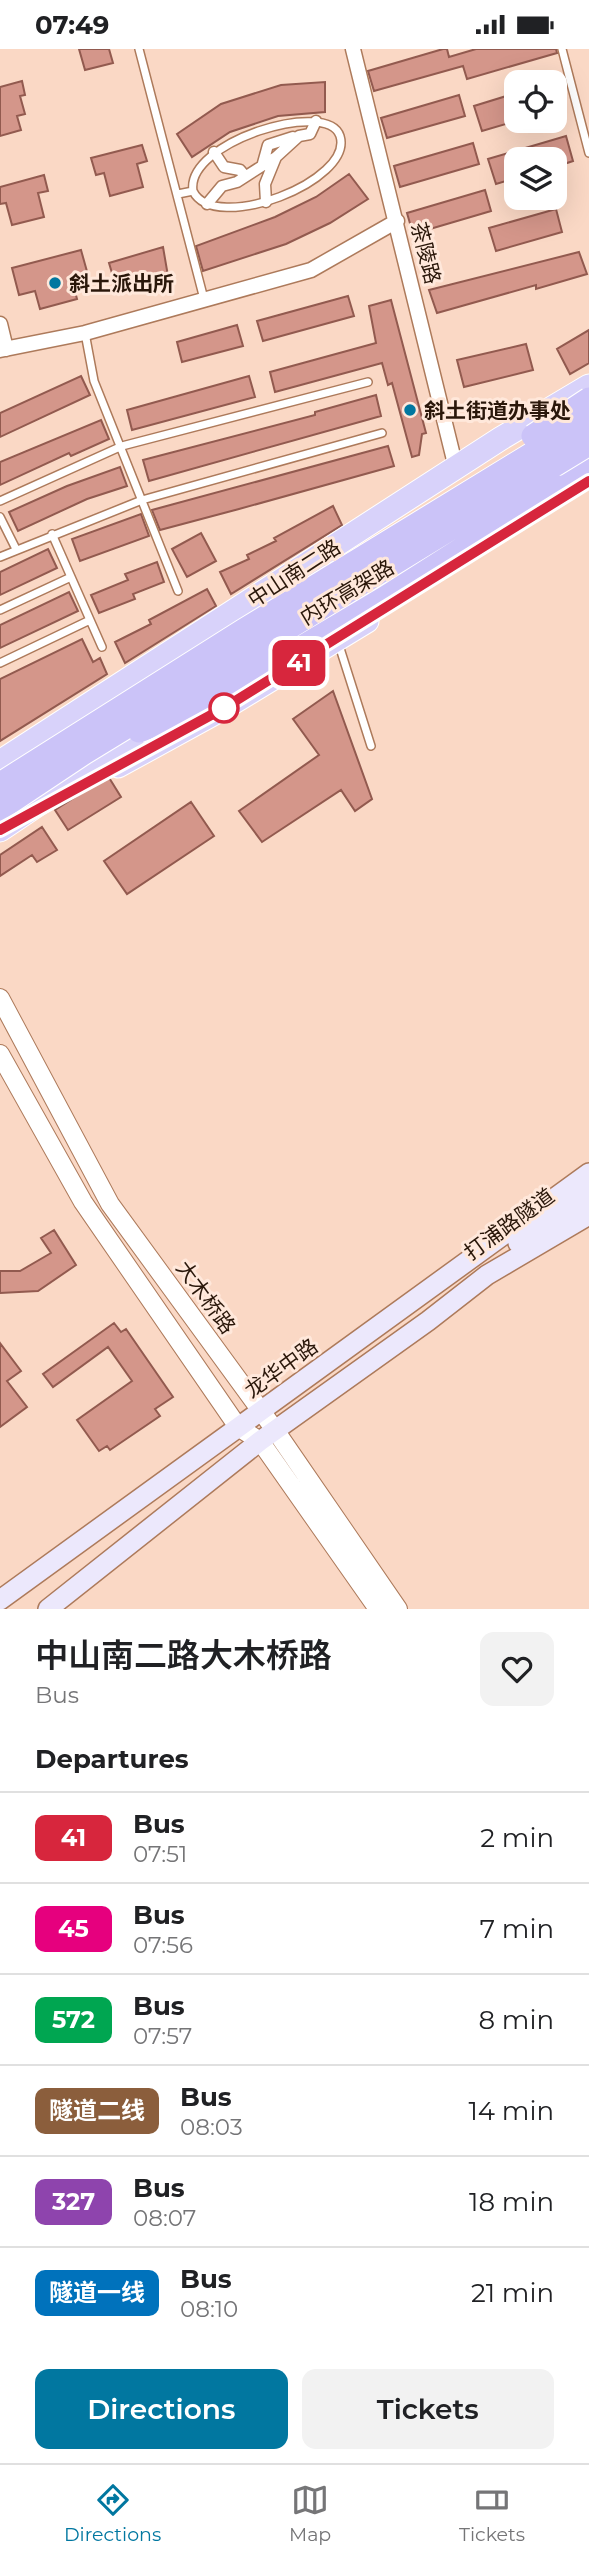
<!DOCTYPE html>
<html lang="en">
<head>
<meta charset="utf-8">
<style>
  :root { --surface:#fff; --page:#f2f2f2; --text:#202124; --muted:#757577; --line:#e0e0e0; --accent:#0177a0 }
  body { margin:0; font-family:Montserrat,"Noto Sans SC",sans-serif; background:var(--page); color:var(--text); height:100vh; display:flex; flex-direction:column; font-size:26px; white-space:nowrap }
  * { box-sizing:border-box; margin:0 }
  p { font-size:23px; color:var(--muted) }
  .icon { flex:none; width:38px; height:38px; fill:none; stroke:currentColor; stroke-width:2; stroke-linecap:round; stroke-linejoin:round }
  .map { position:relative; height:1560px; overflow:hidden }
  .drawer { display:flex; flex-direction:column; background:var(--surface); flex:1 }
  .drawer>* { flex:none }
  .badge { padding:0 14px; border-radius:10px; font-size:24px; line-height:46px }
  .tools { position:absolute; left:504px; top:21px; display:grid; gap:14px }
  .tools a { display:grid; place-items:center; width:63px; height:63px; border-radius:14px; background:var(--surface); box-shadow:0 7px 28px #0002; font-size:35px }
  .map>.badge { position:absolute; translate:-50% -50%; box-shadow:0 0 0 4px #fff }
  h2 { padding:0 35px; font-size:26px; line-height:63px }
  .round { display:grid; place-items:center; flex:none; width:74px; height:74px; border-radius:14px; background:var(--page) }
  .headline { display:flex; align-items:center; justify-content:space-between; height:119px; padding:0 35px }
  h1 { font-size:33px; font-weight:600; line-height:52px }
  .button { display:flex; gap:14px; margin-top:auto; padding:14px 35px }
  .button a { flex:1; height:80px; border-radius:14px; background:var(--accent); color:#fff; font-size:28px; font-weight:600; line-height:80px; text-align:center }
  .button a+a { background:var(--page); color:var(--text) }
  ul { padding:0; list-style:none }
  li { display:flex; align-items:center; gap:21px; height:91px; padding:0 35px; border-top:2px solid var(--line) }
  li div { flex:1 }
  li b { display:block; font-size:26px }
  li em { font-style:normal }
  li .badge { min-width:77px; font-weight:700; text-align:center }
  .status { display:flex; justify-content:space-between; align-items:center; height:49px; padding:0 35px; background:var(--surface); direction:ltr }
  .status svg { height:19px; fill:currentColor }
  .menu { display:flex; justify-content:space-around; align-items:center; height:98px; border-top:2px solid var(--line); background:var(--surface); font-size:19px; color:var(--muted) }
  .menu a { display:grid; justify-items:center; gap:4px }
  .menu .selected { color:var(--accent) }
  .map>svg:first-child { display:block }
  .building { fill:#d4968a; stroke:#925a4f; stroke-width:2 }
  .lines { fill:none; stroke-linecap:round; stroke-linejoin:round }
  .service-casing { stroke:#ad7a5b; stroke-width:10 }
  .pedestrian-casing { stroke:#ad7a5b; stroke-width:13 }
  .minor-casing { stroke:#ad7a5b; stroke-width:17 }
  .tertiary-casing { stroke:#ad7a5b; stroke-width:20 }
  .secondary-casing { stroke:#ad7a5b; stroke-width:22 }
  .primary-casing { stroke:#fff; stroke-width:25 }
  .trunk-casing { stroke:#fff; stroke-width:25 }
  .service { stroke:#fff; stroke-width:7 }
  .pedestrian { stroke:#fff; stroke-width:10 }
  .minor { stroke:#fff; stroke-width:14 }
  .tertiary { stroke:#fff; stroke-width:18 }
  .secondary { stroke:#ece8fc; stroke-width:19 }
  .primary { stroke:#d8d2fa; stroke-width:23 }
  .trunk { stroke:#cbc3f8; stroke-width:23 }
  .trunk-bridge-casing { stroke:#fff; stroke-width:25; stroke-linecap:butt }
  .trunk-bridge { stroke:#cbc3f8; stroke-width:23 }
  .line-casing { stroke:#fff; stroke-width:16 }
  .line { stroke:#d7263d; stroke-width:10 }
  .poi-dot { fill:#0177a0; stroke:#ffe8db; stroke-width:2.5 }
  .stop-dot { fill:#fff; stroke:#d7263d; stroke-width:3.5 }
  .labels { text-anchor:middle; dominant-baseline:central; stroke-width:6; stroke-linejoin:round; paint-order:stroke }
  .street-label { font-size:21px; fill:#2a170a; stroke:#ffe8db }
  .poi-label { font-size:21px; font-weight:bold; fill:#2a170a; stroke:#ffe8db; text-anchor:start }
</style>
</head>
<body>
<div class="status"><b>07:49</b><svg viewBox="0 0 49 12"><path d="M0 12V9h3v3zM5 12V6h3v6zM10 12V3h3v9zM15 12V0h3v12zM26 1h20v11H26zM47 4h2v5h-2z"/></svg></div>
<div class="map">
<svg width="589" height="1560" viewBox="0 0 589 1560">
  <rect width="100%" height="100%" fill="#fad8c5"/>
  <path class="building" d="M79,0h30l4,14 -28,7z
    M443,0h4l2,8 27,-8h80l1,4 -90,26 -4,-13 -89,25 -6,-20z
    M22,32l3,14 -5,1 5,18 -8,2 4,14 -21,6v-49z
    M325,33v30l-47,4 -48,16 -38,25 -15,-23 44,-30 60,-19z
    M516,44v28l-34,10 -8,-25z
    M459,46l6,21 -78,22 -6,-20z
    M566,87l7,25 -18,6v-8h-39v19l-20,6 -8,-25z
    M473,94l6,21 -79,23 -6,-21z
    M142,96l5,16 -10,3 6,23 -33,9 -6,-23 -8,2 -5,-17z
    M349,125l19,25 -38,24 -44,21 -83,27 -7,-25 79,-29 41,-20z
    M44,126l4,16 -10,2 6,24 -32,8 -6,-22 -6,1v-17z
    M485,141l6,21 -78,23 -6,-21z
    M556,160l6,23 -66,19 -7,-23z
    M163,198l5,29 -51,14 -8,-27z
    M81,201l7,25 -16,5 5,19 -37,10 -5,-18 -16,4 -7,-27z
    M579,203l8,22 -51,15v-4l-99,28 -8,-23z
    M348,247l6,20 -91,25 -6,-20z
    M391,251l35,133 -4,1 -3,21 -7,2 -20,-74 -4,2 -6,-22 -107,29 -5,-20 106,-29 -7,-37z
    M237,276l6,21 -61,16 -5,-20z
    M589,281v33l-19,11 -13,-25z
    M526,295l7,26 -69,17 -7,-27z
    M81,327l9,19 -90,42v-24z
    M249,327l6,21 -123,33 -5,-20z
    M376,346l5,21 -232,65 -6,-21 172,-45v-3z
    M101,371l8,19 -38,17 -2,-3 -69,32v-23z
    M388,397l6,20 -155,43 -79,21 -8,-20z
    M120,418l7,19 -40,13 -69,32 -9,-19 58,-26z
    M333,457l9,19 -111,69 -11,-22 29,-13 -2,-4 29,-14 -2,-3z
    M141,465l8,22 -69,25 -8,-22z
    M201,484l15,28 -29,16 -15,-28z
    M48,500l9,19 -57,27v-23z
    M157,513l7,20 -31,12 2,5 -36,14 -8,-18 37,-15 -3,-6z
    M207,540l9,17 -91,57 -10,-21 36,-18 -2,-4z
    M69,543l9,19 -78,37v-23z
    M82,590l11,23 7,-4 7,16 -107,67v-62z
    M333,642l39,108 -17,12 -14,-21 -79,52 -23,-31 80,-56 -26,-36z
    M108,727l13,21 -53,33 -13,-20z
    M191,753l23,34 -87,58 -23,-33z
    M42,778l15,23 -20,12 -5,-7 -32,21v-21z
    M54,1181l22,35 -38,26 -38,2v-22h20l31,-18 -10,-15z
    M114,1274l7,9 5,-3 47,68 -18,12 5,7 -50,34 -3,-4 -8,5 -22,-31 55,-39 -24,-34 -55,40 -10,-13z
    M0,1294l21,28 -14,10 20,26 -27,20z"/>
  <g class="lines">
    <g class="service-casing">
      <path id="service" d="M139,0l65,250
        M562,0l27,104
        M178,145l15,-3c-8,-49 135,-93 147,-55 14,45 -126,99 -147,55
        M85,284l9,48 84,210
        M0,452l122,-55 246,-64
        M0,468l16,32
        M52,485l50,113
        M0,508l142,-57 240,-67
        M0,561l71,-33
        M338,593l33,104
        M0,614l90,-43"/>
    </g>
    <g class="pedestrian-casing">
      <path id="pedestrian" d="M214,103l10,15 16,3 5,6
        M263,114l5,-18 25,-8
        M266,153l-1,-18 11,-27
        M207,155l15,-18 15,-4 39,-25 23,-21 11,-2 6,-13"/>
    </g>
    <g class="minor-casing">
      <path id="minor" d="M353,0l103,419
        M0,275l6,25
        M0,301l85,-17 226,-63 86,-49"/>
    </g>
    <g class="tertiary-casing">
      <path id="tertiary" d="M0,949l110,206 165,226 123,179
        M0,1005l83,148 155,225 22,14 118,168"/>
    </g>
    <g class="secondary-casing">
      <path id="secondary" d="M518,1194l71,-49
        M0,1551l589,-427
        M48,1560l212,-168 168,-120 59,-46 102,-60"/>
    </g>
    <g class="primary-casing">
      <path id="primary" d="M397,526l67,-39
        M0,713l500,-323 89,-53
        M118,717l106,-58 143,-87
        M0,781l157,-106"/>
    </g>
    <g class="trunk-casing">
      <path id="trunk" d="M559,438l30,-17"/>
    </g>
    <use href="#service" class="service"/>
    <use href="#pedestrian" class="pedestrian"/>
    <use href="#minor" class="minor"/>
    <use href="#tertiary" class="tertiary"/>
    <use href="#secondary" class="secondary"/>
    <use href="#primary" class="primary"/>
    <use href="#trunk" class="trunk"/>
    <g class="trunk-bridge-casing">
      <path id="trunk-bridge" d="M533,387l56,-37
        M139,682l62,-24 182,-108 176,-112
        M0,735l244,-154 345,-211
        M0,760l84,-56 505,-309"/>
    </g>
    <use href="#trunk-bridge" class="trunk-bridge"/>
  </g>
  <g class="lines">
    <g class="line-casing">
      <path id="line" d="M0,781l224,-122 365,-227"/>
    </g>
    <use href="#line" class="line"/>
  </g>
  <g class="poi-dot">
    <circle cx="55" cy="234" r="7"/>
    <circle cx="410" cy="361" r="7"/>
  </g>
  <circle class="stop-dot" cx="224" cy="659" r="14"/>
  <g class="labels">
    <g class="street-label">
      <text transform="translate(426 204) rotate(76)">茶陵路</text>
      <text transform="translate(294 524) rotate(-33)">中山南二路</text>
      <text transform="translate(347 543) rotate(-31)">内环高架路</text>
      <text transform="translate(509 1175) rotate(-36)">打浦路隧道</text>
      <text transform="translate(206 1248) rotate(54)">大木桥路</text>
      <text transform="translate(281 1319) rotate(-36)">龙华中路</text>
    </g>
    <g class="poi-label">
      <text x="69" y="234">斜土派出所</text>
      <text x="424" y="361">斜土街道办事处</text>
    </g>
  </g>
</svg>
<div class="tools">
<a><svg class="icon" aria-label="locate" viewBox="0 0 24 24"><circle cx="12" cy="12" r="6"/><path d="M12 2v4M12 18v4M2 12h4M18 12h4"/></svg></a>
<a><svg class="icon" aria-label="layers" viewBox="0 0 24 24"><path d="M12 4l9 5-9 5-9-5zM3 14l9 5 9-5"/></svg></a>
</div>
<b class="badge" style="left:299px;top:614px;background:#d7263d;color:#fff">41</b>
</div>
<section class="drawer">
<div class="headline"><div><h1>中山南二路大木桥路</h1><p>Bus</p></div><a class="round"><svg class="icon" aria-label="heart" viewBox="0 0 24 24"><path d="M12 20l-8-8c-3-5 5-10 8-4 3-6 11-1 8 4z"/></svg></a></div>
<h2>Departures</h2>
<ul>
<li><span class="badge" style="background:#d7263d;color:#fff">41</span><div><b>Bus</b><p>07:51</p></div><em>2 min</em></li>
<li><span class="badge" style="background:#e6007e;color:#fff">45</span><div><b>Bus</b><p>07:56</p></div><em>7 min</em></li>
<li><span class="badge" style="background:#00a651;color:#fff">572</span><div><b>Bus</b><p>07:57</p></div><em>8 min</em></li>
<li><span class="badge" style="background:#8b5e3c;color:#fff">隧道二线</span><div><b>Bus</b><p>08:03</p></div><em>14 min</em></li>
<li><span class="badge" style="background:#8e44ad;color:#fff">327</span><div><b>Bus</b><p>08:07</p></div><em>18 min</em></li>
<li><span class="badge" style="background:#0072bc;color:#fff">隧道一线</span><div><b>Bus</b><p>08:10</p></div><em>21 min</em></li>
</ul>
<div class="button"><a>Directions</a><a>Tickets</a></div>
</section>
<nav class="menu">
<a class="selected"><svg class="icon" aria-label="directions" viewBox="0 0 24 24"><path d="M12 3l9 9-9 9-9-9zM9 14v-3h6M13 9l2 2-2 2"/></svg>Directions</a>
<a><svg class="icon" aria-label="map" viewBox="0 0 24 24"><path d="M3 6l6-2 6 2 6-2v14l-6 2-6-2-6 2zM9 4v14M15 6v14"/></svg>Map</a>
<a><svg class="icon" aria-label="tickets" viewBox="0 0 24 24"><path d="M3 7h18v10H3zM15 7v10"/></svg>Tickets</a>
</nav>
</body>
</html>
